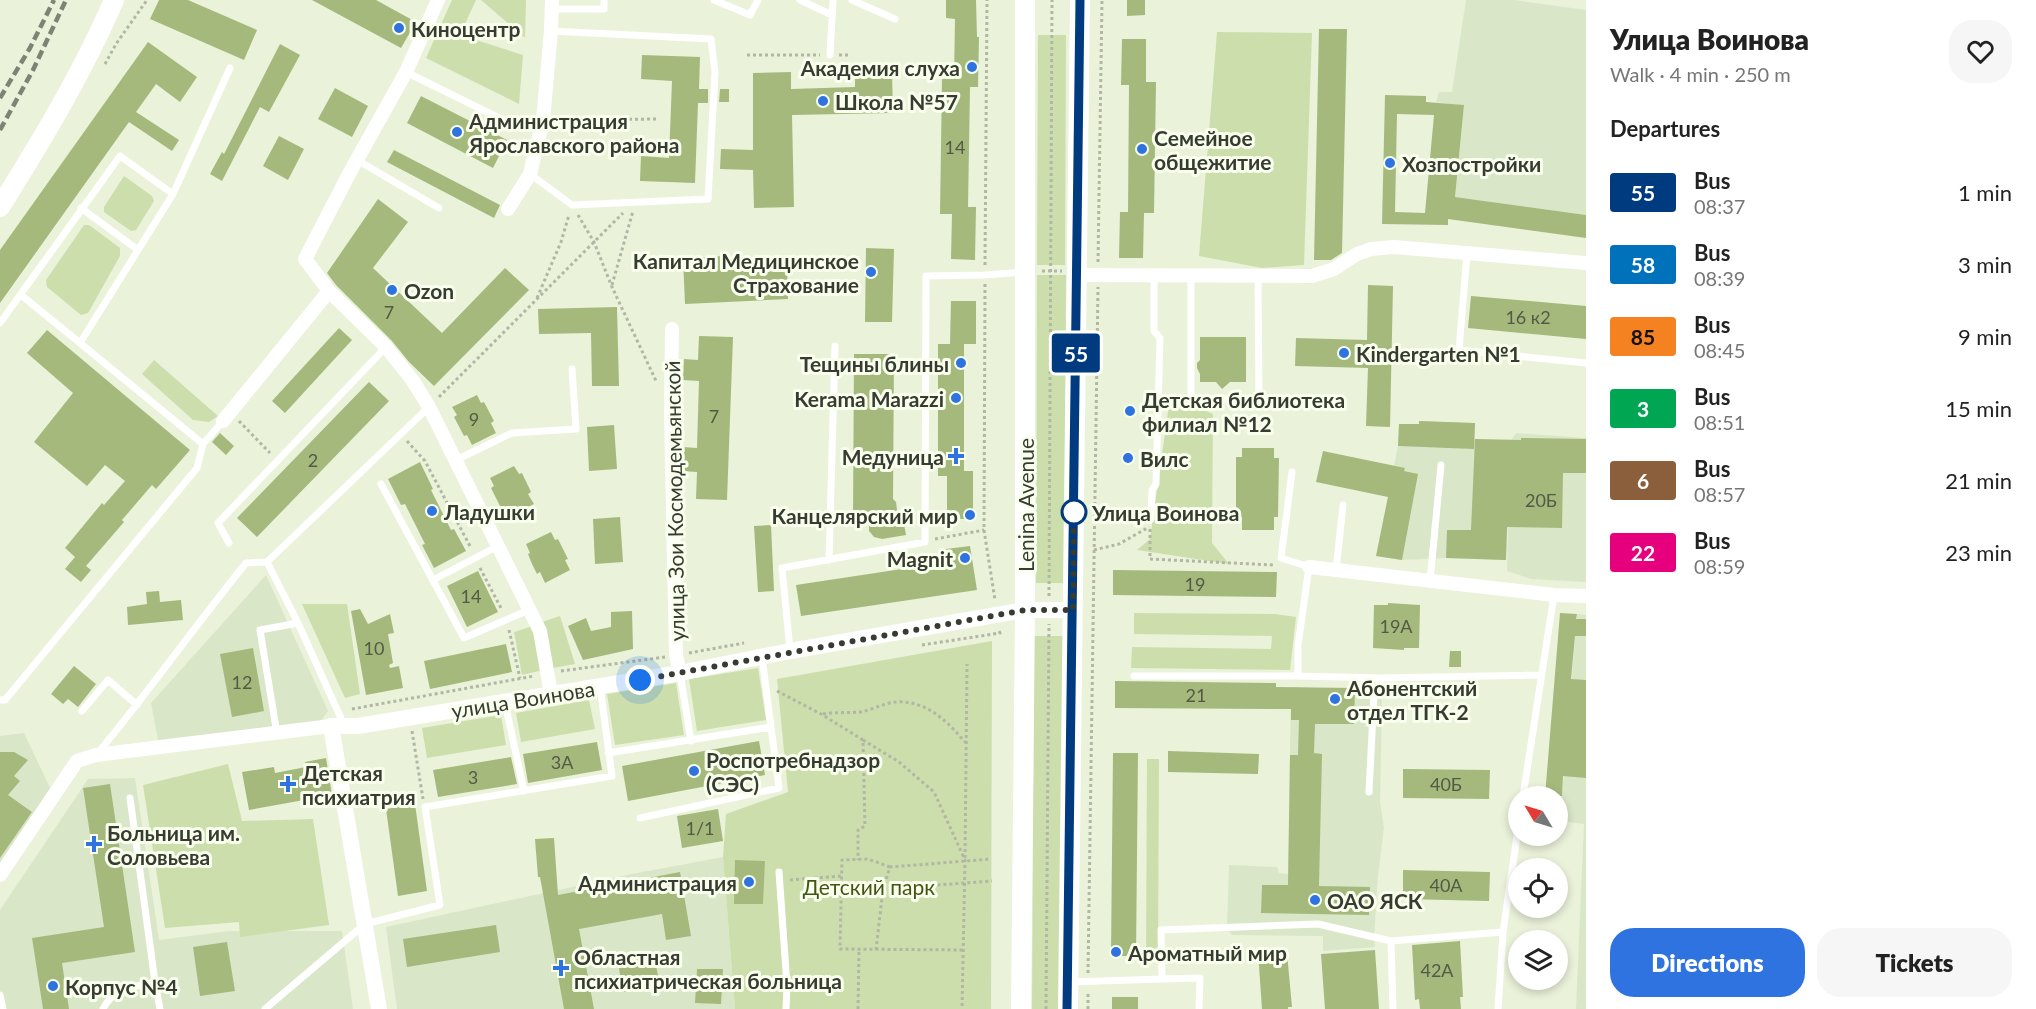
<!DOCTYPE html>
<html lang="en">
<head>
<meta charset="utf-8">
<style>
  :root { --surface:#fff; --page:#f6f6f6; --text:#222; --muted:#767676; --accent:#2e73e0 }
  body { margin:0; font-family:Lato,sans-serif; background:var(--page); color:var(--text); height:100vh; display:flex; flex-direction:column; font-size:22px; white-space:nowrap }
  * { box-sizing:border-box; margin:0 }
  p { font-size:20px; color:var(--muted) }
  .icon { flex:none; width:33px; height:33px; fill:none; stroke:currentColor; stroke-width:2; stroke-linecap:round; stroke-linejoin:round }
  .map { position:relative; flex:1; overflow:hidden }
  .side { display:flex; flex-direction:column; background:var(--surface); width:450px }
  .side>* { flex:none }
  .badge { padding:0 12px; border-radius:4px; font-size:21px; line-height:39px }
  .needle { width:39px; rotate:308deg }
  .controls { position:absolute; left:1508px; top:786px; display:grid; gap:12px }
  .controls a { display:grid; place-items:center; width:60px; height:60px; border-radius:50%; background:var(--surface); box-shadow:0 3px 9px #0003; font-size:30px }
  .you { position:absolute; width:30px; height:30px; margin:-15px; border:4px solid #fff; border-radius:50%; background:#1a73e8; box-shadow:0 0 0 9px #1a73e833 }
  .map>.badge { position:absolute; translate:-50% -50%; box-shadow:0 0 0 3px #fff }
  h2 { padding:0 24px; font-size:22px; line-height:54px }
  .round { display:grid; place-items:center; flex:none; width:63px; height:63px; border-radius:24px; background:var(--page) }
  .head { display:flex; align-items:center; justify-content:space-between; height:102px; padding:0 24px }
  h1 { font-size:28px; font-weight:800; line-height:45px }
  .button { display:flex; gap:12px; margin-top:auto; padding:12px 24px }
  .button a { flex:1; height:69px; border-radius:24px; background:var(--accent); color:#fff; font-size:24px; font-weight:800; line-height:69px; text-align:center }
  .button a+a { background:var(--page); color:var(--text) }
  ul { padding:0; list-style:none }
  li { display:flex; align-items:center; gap:18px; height:72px; padding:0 24px }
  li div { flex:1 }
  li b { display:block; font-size:22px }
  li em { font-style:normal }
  li .badge { min-width:66px; font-weight:700; text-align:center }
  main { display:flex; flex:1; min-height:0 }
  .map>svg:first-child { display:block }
  .built { fill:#dae6c8 }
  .green { fill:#cddead }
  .building { fill:#a5b97d; fill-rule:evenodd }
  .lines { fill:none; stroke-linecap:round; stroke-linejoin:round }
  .path { stroke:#b1b7a4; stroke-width:3; stroke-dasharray:3 3; stroke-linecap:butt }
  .service { stroke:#fff; stroke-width:7 }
  .minor { stroke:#fff; stroke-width:14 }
  .tertiary { stroke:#fff; stroke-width:16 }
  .secondary { stroke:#fff; stroke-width:20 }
  .rail { stroke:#7e8374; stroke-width:4.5; stroke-dasharray:9 4.5; stroke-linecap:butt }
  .line-casing { stroke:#fff; stroke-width:14 }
  .line { stroke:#003b80; stroke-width:9 }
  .walk { stroke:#383b32; stroke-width:6; stroke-dasharray:0 10.8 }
  .poi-dot { fill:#2e73e0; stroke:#f8ffec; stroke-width:2 }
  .stop-dot { fill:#fff; stroke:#003b80; stroke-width:3 }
  .labels { text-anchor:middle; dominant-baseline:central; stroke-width:6; stroke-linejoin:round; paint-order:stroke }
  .number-label { font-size:18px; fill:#535a45 }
  .poi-label { font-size:21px; font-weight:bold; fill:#383b32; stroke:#f8ffec; text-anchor:start }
  .street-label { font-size:21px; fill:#383b32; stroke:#f8ffec }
  .stop-label { font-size:21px; font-weight:bold; fill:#383b32; stroke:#f8ffec; text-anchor:start }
  .park-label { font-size:21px; fill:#435513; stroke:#f8ffec }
</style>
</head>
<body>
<main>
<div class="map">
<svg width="1586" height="1009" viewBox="0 0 1586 1009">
  <rect width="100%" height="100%" fill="#eaf2da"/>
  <path class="built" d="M1466,0h48l72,10v205l-131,-18 9,-91 -28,-4 3,-10h13z
    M1419,421l56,2v16l36,1 5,-7 70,5v144l-55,-3 -24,-8 2,-73 -3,62 -60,-2 -44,2 -26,-4 22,-110 1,-22h20z
    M266,575l62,136 -7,10 -163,19 -7,-37z
    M1577,614l9,1v394h-10l8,-185 -24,-3z
    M1291,687l77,4 14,9 -2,102 4,26 -6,48 -4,61 1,10 -52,4v-15l-91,-1 -5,-7 2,-63 48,2 2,6 9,1z
    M24,733l27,57 -51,74v-128z
    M135,778l24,162 70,-9h113l11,78h-353v-99l88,-131z
    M723,857l12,152h-338l-11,-82 246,-53z"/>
  <path class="green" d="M452,0h24l-16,35 63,20 -4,49 -93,-46z
    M481,0h45l-1,38z
    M1217,32l95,1 -8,232 -42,3 -63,-12z
    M1038,35h28l-1,230h-28z
    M124,176l28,20 2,5 -18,29 -5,1 -27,-19v-5z
    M84,225h5l31,23v8l-32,57 -7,2 -34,-28 -1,-7z
    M1037,275h29l-1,308h-29z
    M154,360l64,56 -9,6 -16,-2 -51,-46z
    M1183,401l30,13 -1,129 17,21 -92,-14 13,-11 19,-134z
    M302,604h45l13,90 -15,4z
    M1134,613l141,1 21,3 -6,53 -159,-2 1,-21 139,2 1,-13 -138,-2z
    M560,616l15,48 -22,4 -11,-46z
    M533,626l10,44 -21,5 -8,-43z
    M1034,636h29l-2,373h-29z
    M992,641l-1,368h-256l-12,-152 3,-43 62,-22 -11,-113z
    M758,668l8,52 -69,11 -8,-52z
    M676,683l8,52 -69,10 -8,-51z
    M589,700l6,29 -74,13 -5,-29z
    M501,715l5,30 -79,13 -5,-30z
    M1147,759h12l-1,199h-12z
    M228,764l14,57 71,-2 16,106 -89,12 -1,-15 -74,6 -22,-143z"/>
  <path class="building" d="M159,0h29l69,30 -13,30 -94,-41z
    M312,0h64l40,22 -15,26z
    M946,0h30l1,37h2l-1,50h-8l-2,120h8l-1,53 -24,-1 1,-45h-12l2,-135h12l1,-60 -9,-1z
    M1127,0h18v15l-18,1z
    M1319,29h28l-5,224 -11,7h-17z
    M1122,39h24v43h10l-2,131h-10l-1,45h-24l1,-46h8l1,-127h-8z
    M148,42l49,35 -17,25 -24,-18 -20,28 43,28 -7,11 -43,-29 -129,181v-53z
    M280,44l20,11 -31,57 -9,-5 -38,74 -12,-7 12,-22 2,2z
    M642,55l58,2 -1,32h9v14h-10l-3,80 -55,-2 1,-25 28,2 3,-77 -31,-2z
    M791,72v17l64,-2v-14l37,-1 1,41 -101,2 2,92 -40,1 -1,-38 -33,-1 1,-20 32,1v-77z
    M335,88l33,18 -16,31 -34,-18z
    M720,89h9v13h-10z
    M1385,95l41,1v6l38,3 -9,92 131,18v23l-138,-19v6l-66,-1zM1397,114l37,1 -9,98 -30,-1z
    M421,96l86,44 -14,28 -86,-45z
    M279,136l25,13 -16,31 -25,-14z
    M394,150l106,55 -6,13 -107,-56z
    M378,199l30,23 -35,46 69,65 63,-65 24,22 -95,96 -25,-24 -17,-21 -56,-56 -9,-12z
    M866,248l28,1 -2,73h-27z
    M724,256l1,14 62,-3 1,32 -103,5 -2,-46z
    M1368,285l25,1 -3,141 -24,-1 2,-58 -73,-2 1,-28 71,2z
    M1471,296l115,10v33l-118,-11z
    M951,301h25v43h-12v127h9v48h-26v-43h-9v-132h12z
    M617,307l2,79h-27l-1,-53 -52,1 -1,-25z
    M339,328l13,12 -67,73 -13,-12z
    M47,330l143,120 -34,39 -4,-4 -30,35 2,2 -38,44 5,4 -10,12 -16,-13 10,-12 -10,-9 37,-45 2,2 21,-24 -20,-16 -18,21 -53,-44 39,-49 -46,-40z
    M699,336l34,1 -6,163 -31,-1 1,-27 -15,-1 1,-24 14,1 2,-67 -16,-1 1,-21 14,1z
    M1200,337h46v45h-16l-8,7 -6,-7h-16v-8l-3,-6v-5l3,-3z
    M854,354h40l-1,145 3,3 2,16 6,6 2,11 -24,4 -8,-2 -5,-6v-11h-16z
    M369,382l20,19 -132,136 -20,-19z
    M477,395l4,8 3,-1 10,19 -3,2 5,10 -24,12 -5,-10 -3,1 -10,-19 3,-2 -5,-8z
    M1419,421l56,2 -1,26 -76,-3 1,-22h20z
    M614,425l3,44 -28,2 -2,-44z
    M220,433l14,13 -8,9 -14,-13z
    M1521,438l65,1v34h-23l-1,55 -55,-1 -1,33 -60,-2 1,-28h24l4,-91 46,1z
    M1242,448h32v10h5l-1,59h-4v13h-32v-13h-6v-60h6z
    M1323,451l82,17 -1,3 14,3 -16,86 -26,-4 12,-59 -72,-15z
    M420,462l13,27 -2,1 20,40 3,-1 12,22 -32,17 -12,-23 3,-1 -20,-40 -4,1 -13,-26z
    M514,466l5,8 3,-1 9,19 -3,2 6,10 -25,12 -5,-10 -3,2 -10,-20 3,-2 -4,-8z
    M620,517l3,45 -28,2 -2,-45z
    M771,525l3,66 -16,1 -4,-66z
    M551,532l4,8 3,-1 10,20 -3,1 5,10 -25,13 -5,-11 -3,2 -5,-10 -4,-10 2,-1 -4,-9z
    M970,546l7,44 -176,26 -5,-31 152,-23 -2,-13z
    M1113,570l164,2 -1,25 -163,-2z
    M478,571l20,41 -31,15 -20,-41z
    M159,591l1,11 21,-2 2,20 -55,5 -1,-18 20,-3 -1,-12z
    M1388,603l32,2 -1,43h-15v2l-31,-2 1,-43h14z
    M360,609l8,15 22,-10 4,19 -6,1 5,29 -4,2 1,3 9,-2 4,22 -37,7 -15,-84z
    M632,611l1,38 -50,11 -15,-34 18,-8 5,13 20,-4v-15z
    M1560,613l17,1 -1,5h10v17h-11l-4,43 15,1v98l-23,-2 -1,20h-17z
    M506,644l6,28 -82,17 -6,-28z
    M253,648l11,63 -32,6 -12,-63z
    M1450,651h11v16h-12z
    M74,666l22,18 -18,23 -10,-8 -5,5 -12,-10z
    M1115,681l161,2v4l79,1 -1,36h-39l-1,29 8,1 -3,132 51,1 -1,28 -108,-2 1,-28h26l2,-130h8l1,-35h-8v-11l-176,-1z
    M759,741l6,34 -137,26 -6,-35z
    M597,742l5,28 -74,13 -5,-29z
    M1168,751l91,3 -1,20 -90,-2z
    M0,752h14l14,8 -14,16 6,5 -12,14 24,17 -32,46z
    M1113,753h25l-2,203h-25z
    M511,757l6,27 -79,13 -5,-27z
    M326,758l6,37 -83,15 -7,-38 32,-5 1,6 31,-6 -1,-5z
    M1403,769l87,1 -1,29 -86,-1z
    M110,784l25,168 -73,11 7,46h-26l-11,-71 72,-11 -21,-139z
    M415,804l12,87 -29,5 -12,-87z
    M718,809l5,32 -41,7 -5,-32z
    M554,838l4,57 122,-23 11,64 -25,4 -4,-26 -83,15 15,80h-30l-24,-132h-2l-3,-38z
    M735,860l30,1 -2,43h-29z
    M1403,870l87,2 -1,29 -86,-2z
    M496,925l4,27 -93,15 -4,-28z
    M1460,941l3,56h-3l1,12h-41l-1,-10 -4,1 -3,-55z
    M227,942l8,49 -35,5 -7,-49z
    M1283,949l1,4h3l5,54h-4v2h-26l-4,-57z
    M1375,950l4,59h-54l-4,-55z
    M653,951l7,34 -37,7 -6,-35z
    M697,969h26l-2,35 -26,-1z
    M1112,997h26v12h-26z"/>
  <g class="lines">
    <path class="path" d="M747,55h73
      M839,55h12
      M105,64l11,-20 31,-44
      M557,120l100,-1
      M578,215l16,27 18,45 45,96
      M1098,262l4,-262
      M985,265l2,-265
      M1042,271h20
      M985,284l-1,246 11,70
      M612,285l21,-74
      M537,298l24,-56 8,-27
      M439,397l184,-184
      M239,421l31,32
      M407,441l18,20 46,87
      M1150,529v30l123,6
      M935,539l49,-9
      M1094,550l25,-6 30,-17
      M480,568l22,42
      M1049,596l3,-596
      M509,630l11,48
      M922,645l78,-12 -1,-2
      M689,653l55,-10
      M561,671l104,-14
      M777,691l44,23 42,26 2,86 -7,4v30
      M352,709l182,-33
      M823,714c12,-2 25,-1 37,-2 12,-2 24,-9 36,-10 30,-2 51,19 69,40
      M412,731l11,68
      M863,740l36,22 35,30 31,68 -3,149
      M965,858l2,-194
      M890,867l-22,-8 -26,1 -2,89 123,1
      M790,880l52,-4
      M842,883l41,6 109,-8
      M876,950l7,-61 7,-22 101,-8
      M1088,973l10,-686
      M858,1009l1,-60
      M1046,1009l3,-385
      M1088,1009v-17"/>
    <path class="service" d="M714,0l36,15 8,-15
      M800,0l32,15
      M852,0l43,19
      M552,9h52v-9
      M830,55l3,-55
      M406,72l97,48h40
      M357,160l82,48
      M530,174l42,31 136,-6 7,-127 -4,-33 -160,-8
      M81,208l57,42
      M1467,253l-8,97 127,13
      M1191,275v124h68l-1,-124
      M21,295l59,48
      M0,323l120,-167 53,38
      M203,444l-123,-101 93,-149 57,-126
      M456,460l56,-27 64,-4 -4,-60
      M1292,472l-11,86 28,9 -11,78v31l84,2
      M381,484l83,154 65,-28
      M1151,519l1,-29 4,-6 4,-146 -6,-7v-56
      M229,543l-11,-20 168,-176
      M829,560l6,-214
      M267,562l31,61 46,102
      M1336,570l7,-65
      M433,580l65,-34
      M1430,581l11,-116
      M790,650l-8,-82 143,-26 1,-266 59,-1 38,-3
      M680,673l11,68
      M1134,676h164
      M0,700h5l192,-232 6,-24 20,-23
      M505,703l19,88
      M82,711l26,-31 29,25
      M277,734l-17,-104 38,-7
      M98,753c51,-62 97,-127 148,-190l21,-1 162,-155
      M608,753l163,-26 -9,-70
      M1369,792l5,-98 8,-16 159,-3
      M1523,796l31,-201
      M130,798l25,184
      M640,818l139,-30 -8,-61
      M779,872l8,114 -1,23
      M1391,941l112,-9
      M1162,979l38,-1 -1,31
      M1069,982l93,-3 -1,-49 157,-6 73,17 2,68
      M0,995l3,14
      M103,1009c10,-21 31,-22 52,-27l5,27
      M265,1009l100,-85 75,-19 -15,-98 187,-31 -12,-90
      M1498,1009l5,-77 15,-103"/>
    <path class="minor" d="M438,0l-32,72 -56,100 -45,87 24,32 57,56 27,34 16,26 111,224 11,63
      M508,209l22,-35 13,-54 8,-89 1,-31
      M1076,275l236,1 22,-7 23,-15 14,-5 23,-2 192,16
      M672,329l-1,85 5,241 4,18
      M223,421l106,-130
      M1309,567l245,28 32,1
      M0,875l77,-114 19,-6 235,-29"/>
    <path class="tertiary" d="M379,1009l-48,-283h27l322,-53 110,-22 235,-41h48"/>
    <path class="secondary" d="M0,207c42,-67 83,-135 114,-207
      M1021,1009l4,-399v-610
      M1068,1009l12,-1009"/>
    <path class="rail" d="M0,98l30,-50 24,-48
      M0,130l33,-60 33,-70"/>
  </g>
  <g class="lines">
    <g class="line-casing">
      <path id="line" d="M1067,1009l13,-1009"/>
    </g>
    <use href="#line" class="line"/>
    <path class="walk" d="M640,680l385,-70h48l1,-108v10"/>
  </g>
  <g class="poi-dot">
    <circle cx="399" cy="28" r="6"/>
    <circle cx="972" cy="67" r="6"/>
    <circle cx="823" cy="101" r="6"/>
    <circle cx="457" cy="132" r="6"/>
    <circle cx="1142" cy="149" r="6"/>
    <circle cx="1390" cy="163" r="6"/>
    <circle cx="871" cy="272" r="6"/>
    <circle cx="392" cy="290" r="6"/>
    <circle cx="1344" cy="353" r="6"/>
    <circle cx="961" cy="363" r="6"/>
    <circle cx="956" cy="398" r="6"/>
    <circle cx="1130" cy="411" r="6"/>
    <path d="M953 447h6v6h6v6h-6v6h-6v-6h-6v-6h6z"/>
    <circle cx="1128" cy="458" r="6"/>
    <circle cx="432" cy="511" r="6"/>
    <circle cx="970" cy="515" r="6"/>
    <circle cx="965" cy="558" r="6"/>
    <circle cx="1335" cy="699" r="6"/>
    <circle cx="694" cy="771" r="6"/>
    <path d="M285 775h6v6h6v6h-6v6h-6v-6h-6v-6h6z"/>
    <path d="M91 835h6v6h6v6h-6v6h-6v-6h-6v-6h6z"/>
    <circle cx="749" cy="882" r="6"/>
    <circle cx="1315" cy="900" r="6"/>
    <circle cx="1116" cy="952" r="6"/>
    <path d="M558 959h6v6h6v6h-6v6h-6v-6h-6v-6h6z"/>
    <circle cx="53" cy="986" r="6"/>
  </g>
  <circle class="stop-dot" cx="1074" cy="512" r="12"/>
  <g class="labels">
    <g class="number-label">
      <text x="955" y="147">14</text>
      <text x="389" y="312">7</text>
      <text x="1528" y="317">16 к2</text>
      <text x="714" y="416">7</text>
      <text x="474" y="419">9</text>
      <text x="313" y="460">2</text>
      <text x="1541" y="500">20Б</text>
      <text x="1195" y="584">19</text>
      <text x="471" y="596">14</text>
      <text x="1396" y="626">19А</text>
      <text x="374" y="648">10</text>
      <text x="242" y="682">12</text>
      <text x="1196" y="695">21</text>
      <text x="562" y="762">3А</text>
      <text x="473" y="777">3</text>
      <text x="1446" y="784">40Б</text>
      <text x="700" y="828">1/1</text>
      <text x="1446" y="885">40А</text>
      <text x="1437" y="970">42А</text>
    </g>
    <g class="poi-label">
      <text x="411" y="28">Киноцентр</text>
      <text x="960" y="67" text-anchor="end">Академия слуха</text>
      <text x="835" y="101">Школа №57</text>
      <text x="469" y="120">Администрация<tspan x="469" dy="24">Ярославского района</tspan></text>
      <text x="1154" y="137">Семейное<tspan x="1154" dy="24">общежитие</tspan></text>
      <text x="1402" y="163">Хозпостройки</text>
      <text x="859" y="260" text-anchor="end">Капитал Медицинское<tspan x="859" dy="24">Страхование</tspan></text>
      <text x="404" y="290">Ozon</text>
      <text x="1356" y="353">Kindergarten №1</text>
      <text x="949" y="363" text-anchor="end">Тещины блины</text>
      <text x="944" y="398" text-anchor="end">Kerama Marazzi</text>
      <text x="1142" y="399">Детская библиотека<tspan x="1142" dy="24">филиал №12</tspan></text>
      <text x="944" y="456" text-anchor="end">Медуница</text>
      <text x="1140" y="458">Вилс</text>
      <text x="444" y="511">Ладушки</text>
      <text x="958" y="515" text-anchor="end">Канцелярский мир</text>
      <text x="953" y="558" text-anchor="end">Magnit</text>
      <text x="1347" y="687">Абонентский<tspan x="1347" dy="24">отдел ТГК-2</tspan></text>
      <text x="706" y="759">Роспотребнадзор<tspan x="706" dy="24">(СЭС)</tspan></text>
      <text x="302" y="772">Детская<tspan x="302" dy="24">психиатрия</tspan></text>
      <text x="107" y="832">Больница им.<tspan x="107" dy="24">Соловьева</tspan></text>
      <text x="737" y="882" text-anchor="end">Администрация</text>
      <text x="1327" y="900">ОАО ЯСК</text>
      <text x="1128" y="952">Ароматный мир</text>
      <text x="574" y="956">Областная<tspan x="574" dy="24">психиатрическая больница</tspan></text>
      <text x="65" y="986">Корпус №4</text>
    </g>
    <g class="street-label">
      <text transform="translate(674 501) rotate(-91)">улица Зои Космодемьянской</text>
      <text transform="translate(1025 505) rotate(-90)">Lenina Avenue</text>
      <text transform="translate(523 699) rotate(-9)">улица Воинова</text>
    </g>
    <g class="stop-label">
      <text x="1092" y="512">Улица Воинова</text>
    </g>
    <g class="park-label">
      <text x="869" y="886">Детский парк</text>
    </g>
  </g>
</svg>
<div class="controls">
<a><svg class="needle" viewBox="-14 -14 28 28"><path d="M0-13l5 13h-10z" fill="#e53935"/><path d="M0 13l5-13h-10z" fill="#767676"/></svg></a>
<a><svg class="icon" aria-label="locate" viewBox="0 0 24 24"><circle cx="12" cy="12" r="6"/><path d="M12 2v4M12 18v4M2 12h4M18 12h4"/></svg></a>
<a><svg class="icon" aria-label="layers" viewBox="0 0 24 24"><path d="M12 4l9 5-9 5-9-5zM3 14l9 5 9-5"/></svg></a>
</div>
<div class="you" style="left:640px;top:680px"></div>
<b class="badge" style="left:1076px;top:353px;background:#003b80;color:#fff">55</b>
</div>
<section class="side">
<div class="head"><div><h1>Улица Воинова</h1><p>Walk · 4 min · 250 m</p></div><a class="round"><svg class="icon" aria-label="heart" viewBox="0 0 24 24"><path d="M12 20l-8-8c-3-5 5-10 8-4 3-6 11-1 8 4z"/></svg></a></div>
<h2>Departures</h2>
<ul>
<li><span class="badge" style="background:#003b80;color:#fff">55</span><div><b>Bus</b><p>08:37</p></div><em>1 min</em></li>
<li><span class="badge" style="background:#0072bc;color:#fff">58</span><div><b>Bus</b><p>08:39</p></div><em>3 min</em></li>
<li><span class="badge" style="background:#f58220;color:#111">85</span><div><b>Bus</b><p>08:45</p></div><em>9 min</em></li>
<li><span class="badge" style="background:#00a651;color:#fff">3</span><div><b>Bus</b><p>08:51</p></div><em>15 min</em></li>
<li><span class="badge" style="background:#8b5e3c;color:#fff">6</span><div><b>Bus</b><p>08:57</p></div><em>21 min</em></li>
<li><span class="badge" style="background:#e6007e;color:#fff">22</span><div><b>Bus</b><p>08:59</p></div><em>23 min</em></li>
</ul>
<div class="button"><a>Directions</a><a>Tickets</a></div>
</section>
</main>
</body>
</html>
